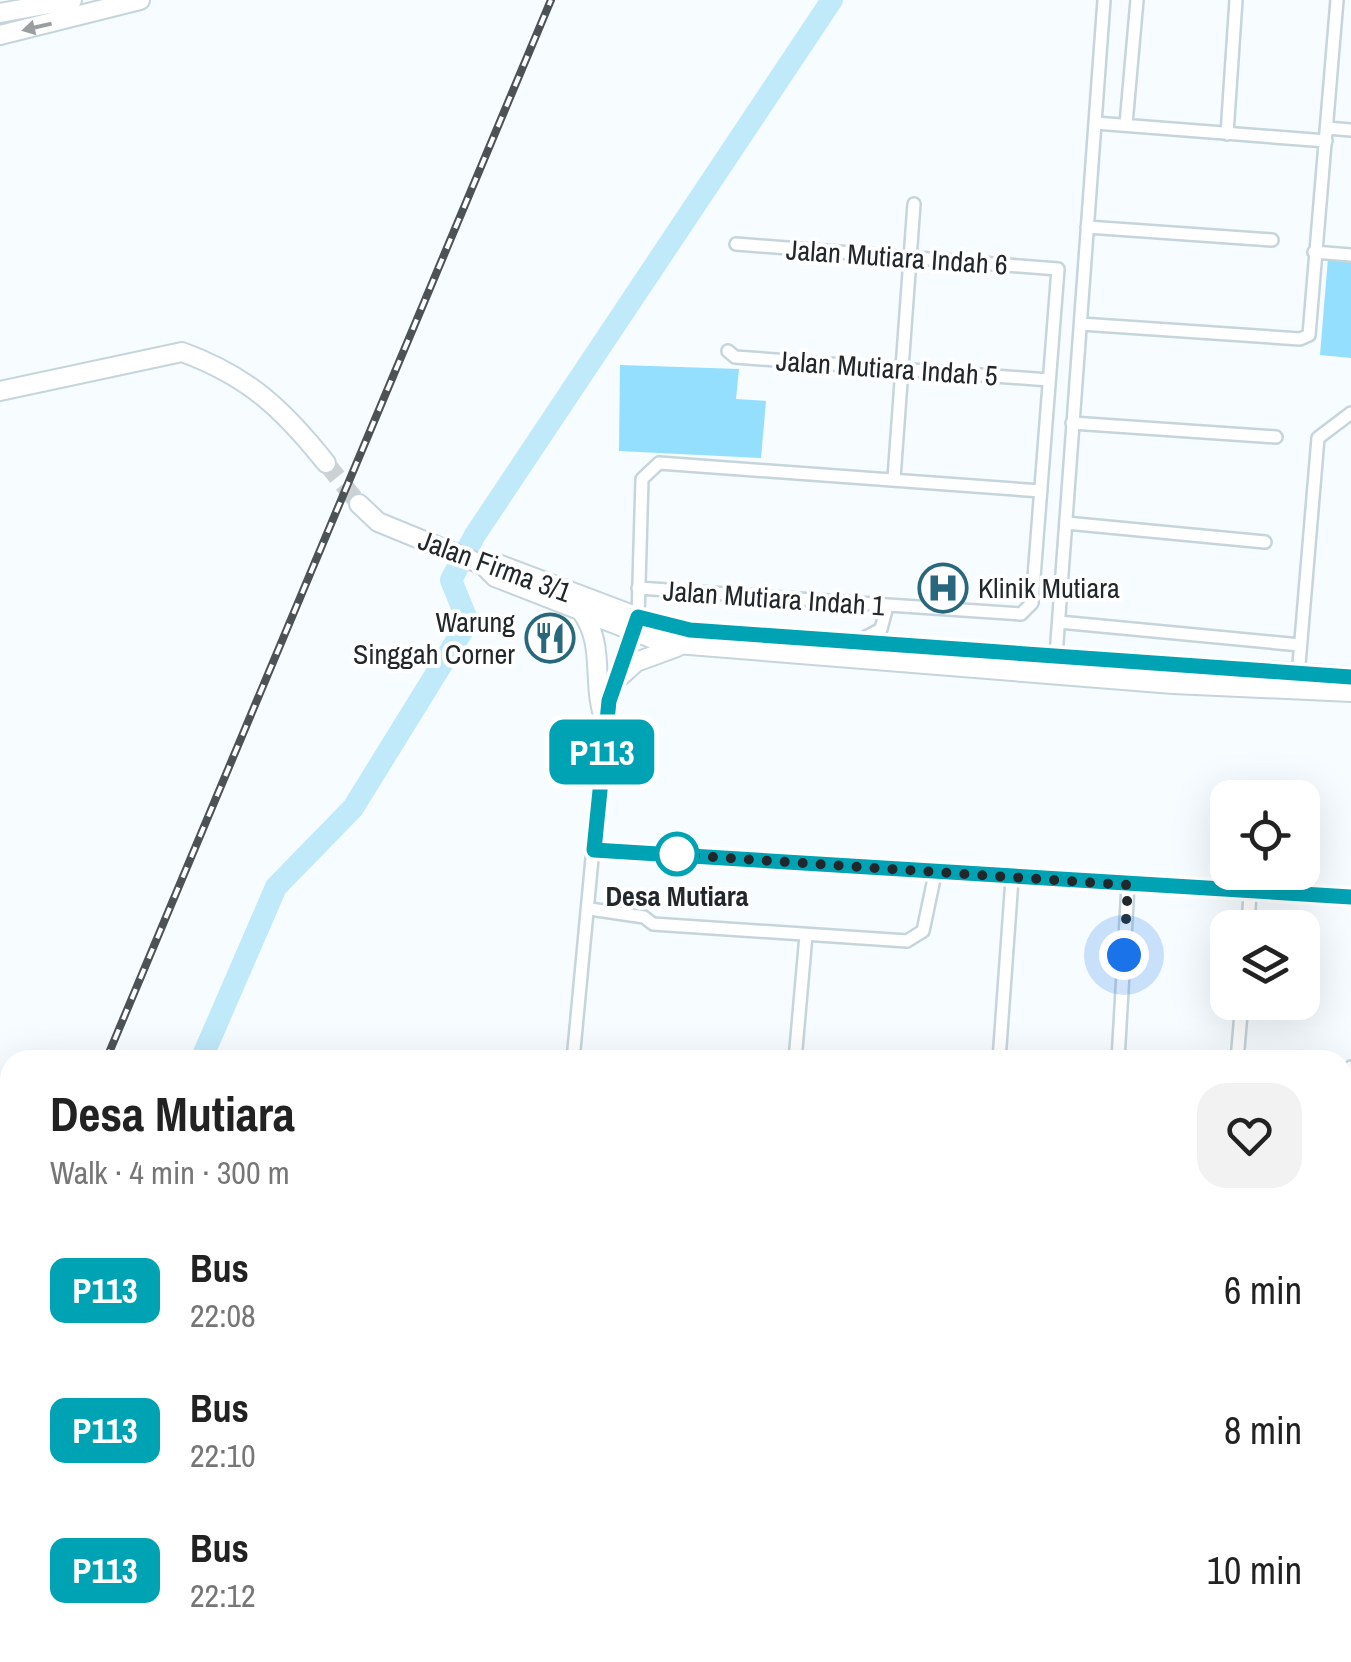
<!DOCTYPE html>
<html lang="en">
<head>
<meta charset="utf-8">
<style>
  :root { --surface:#fff; --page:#f2f2f2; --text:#222; --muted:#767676 }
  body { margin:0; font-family:"Archivo Narrow",sans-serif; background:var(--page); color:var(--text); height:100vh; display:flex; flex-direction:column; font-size:38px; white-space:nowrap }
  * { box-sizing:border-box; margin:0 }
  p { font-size:32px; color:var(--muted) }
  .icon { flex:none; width:55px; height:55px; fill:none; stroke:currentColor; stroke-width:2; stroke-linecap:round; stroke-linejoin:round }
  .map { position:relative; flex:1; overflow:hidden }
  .drawer { position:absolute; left:0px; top:1050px; width:1352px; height:612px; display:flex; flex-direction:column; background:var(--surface); border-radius:30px 30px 0 0; box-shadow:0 10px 40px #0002 }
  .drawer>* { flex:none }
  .badge { padding:0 20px; border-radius:15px; font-size:35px; line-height:65px }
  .buttons { position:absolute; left:1210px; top:780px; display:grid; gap:20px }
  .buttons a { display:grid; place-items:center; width:110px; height:110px; border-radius:20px; background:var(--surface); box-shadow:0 10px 40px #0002; font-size:50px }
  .you { position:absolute; width:50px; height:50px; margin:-25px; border:8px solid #fff; border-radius:50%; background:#1a73e8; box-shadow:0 0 0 15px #1a73e833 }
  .map>.badge { position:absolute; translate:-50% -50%; box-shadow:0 0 0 5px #fff }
  .round { display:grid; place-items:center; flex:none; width:105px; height:105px; border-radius:30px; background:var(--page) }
  .headline { display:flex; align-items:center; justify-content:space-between; height:170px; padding:0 50px }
  h1 { font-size:48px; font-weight:700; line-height:75px }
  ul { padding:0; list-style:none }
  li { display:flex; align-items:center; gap:30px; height:140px; padding:0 50px }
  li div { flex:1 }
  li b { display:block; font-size:38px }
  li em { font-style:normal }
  li .badge { min-width:110px; font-weight:700; text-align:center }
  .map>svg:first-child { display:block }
  .green { fill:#93dffd }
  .water { fill:#c0e9fa; stroke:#90afbc; stroke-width:2.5 }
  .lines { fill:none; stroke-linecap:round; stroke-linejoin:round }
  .river { stroke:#c0e9fa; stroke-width:22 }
  .secondary-tunnel { stroke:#cbd1d4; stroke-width:18; stroke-dasharray:18 9; stroke-linecap:butt }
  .street-casing { stroke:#c5d5db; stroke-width:16 }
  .secondary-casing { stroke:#c5d5db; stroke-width:22 }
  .primary-casing { stroke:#c5d5db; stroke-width:22 }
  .street { stroke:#fff; stroke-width:11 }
  .secondary { stroke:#fff; stroke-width:18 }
  .primary { stroke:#fff; stroke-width:18 }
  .rail-casing { stroke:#4c5255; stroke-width:8 }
  .rail { stroke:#fff; stroke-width:4; stroke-dasharray:11; stroke-linecap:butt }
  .oneway { fill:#9b9e9f }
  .line-casing { stroke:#fff; stroke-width:22 }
  .line { stroke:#00a3b4; stroke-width:15 }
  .walk { stroke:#21272a; stroke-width:10; stroke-dasharray:0 18 }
  .stop-dot { fill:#fff; stroke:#00a3b4; stroke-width:5 }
  .labels { text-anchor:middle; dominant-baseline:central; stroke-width:8; stroke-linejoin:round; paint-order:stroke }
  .street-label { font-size:28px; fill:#21272a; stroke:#fff }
  .poi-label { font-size:28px; fill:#21272a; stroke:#fff; text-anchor:start }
  .stop-label { font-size:28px; font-weight:bold; fill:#21272a; stroke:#fff }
</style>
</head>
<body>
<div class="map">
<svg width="1351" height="1662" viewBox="0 0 1351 1662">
  <rect width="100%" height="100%" fill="#f6fcff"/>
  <path class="green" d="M1328,258l23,2v98l-31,-3z
    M620,365l119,4 -3,30 30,2 -5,57 -142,-7z"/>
  <path class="water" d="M0,1622l10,4v26l232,1 -56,9h-186z"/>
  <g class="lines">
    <path class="river" d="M201,1060l75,-173 77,-79 115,-186 -17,-42 24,-45 357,-535
      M0,1530l10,-23"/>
    <path class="secondary-tunnel" d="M326,463l33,41"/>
    <g class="street-casing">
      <path id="street" d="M1095,123l231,18
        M1126,124l11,-124
        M1327,128l24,2
        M1227,134l9,-134
        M1087,227l185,13
        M1314,252l37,3
        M1081,324l219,15 9,-4 28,-335
        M728,351l7,6 314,23
        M1072,423l204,14
        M894,478l20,-274
        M1066,523l199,19
        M638,588l383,26 11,-11 26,-334 -322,-25
        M1059,622l241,23
        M862,639l19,-10 6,-23
        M1059,660l-3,-4 48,-656
        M1298,676l20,-238 33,-25
        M594,849l757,48
        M590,909l54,8 9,7 254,17 16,-10 12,-57
        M1248,928l2,-37
        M573,1060l30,-318 6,-41 29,-84 4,-138 17,-16 382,28
        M795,1060l11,-125
        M999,1060l13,-181
        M1118,1060l10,-175
        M1237,1060l5,-58
        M1342,1074l9,-7
        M1342,1439h9"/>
    </g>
    <g class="secondary-casing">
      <path id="secondary" d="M0,391l182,-39c66,24 101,57 144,111
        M359,504l19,18 105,43 15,-1 140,53 52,14 661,46
        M483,565l12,12 169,66 509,41 178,8
        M581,611c26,35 9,74 25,112
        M616,680l20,-18 41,-15"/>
    </g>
    <g class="primary-casing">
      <path id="primary" d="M0,13l72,-13
        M0,35l140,-35"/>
    </g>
    <use href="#street" class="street"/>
    <use href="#secondary" class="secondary"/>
    <use href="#primary" class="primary"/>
    <g class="rail-casing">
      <path id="rail" d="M106,1060l445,-1060
        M0,1312l10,-23"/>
    </g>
    <use href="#rail" class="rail"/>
  </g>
  <defs><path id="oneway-solid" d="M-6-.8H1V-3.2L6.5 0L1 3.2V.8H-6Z" transform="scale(2.5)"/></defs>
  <use class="oneway" href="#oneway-solid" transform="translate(37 27) rotate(167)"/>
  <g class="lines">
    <g class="line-casing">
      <path id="line" d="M1351,677l-661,-47 -52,-13 -29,84 -15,149 757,47"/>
    </g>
    <use href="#line" class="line"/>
    <path class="walk" d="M677,854h-9l460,31 -4,70"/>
  </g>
  <defs>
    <g id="hospital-ring" transform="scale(2.5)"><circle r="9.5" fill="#fff" stroke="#29677d" stroke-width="1.5"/><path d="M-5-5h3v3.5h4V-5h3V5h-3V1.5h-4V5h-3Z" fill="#29677d"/></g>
    <g id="restaurant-ring" transform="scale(2.5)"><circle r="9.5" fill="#fff" stroke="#29677d" stroke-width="1.5"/><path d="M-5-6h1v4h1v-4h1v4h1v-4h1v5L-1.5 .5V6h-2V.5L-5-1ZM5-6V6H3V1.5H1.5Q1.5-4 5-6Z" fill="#29677d"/></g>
  </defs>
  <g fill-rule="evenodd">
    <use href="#hospital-ring" x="943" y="588"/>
    <use href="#restaurant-ring" x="550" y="638"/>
  </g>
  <circle class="stop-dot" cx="677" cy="854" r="20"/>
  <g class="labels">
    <g class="street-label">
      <text transform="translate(897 257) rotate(4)">Jalan Mutiara Indah 6</text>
      <text transform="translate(887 368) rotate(4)">Jalan Mutiara Indah 5</text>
      <text transform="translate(495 566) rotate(20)">Jalan Firma 3/1</text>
      <text transform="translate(774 598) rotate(4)">Jalan Mutiara Indah 1</text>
    </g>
    <g class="poi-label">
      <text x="978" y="588">Klinik Mutiara</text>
      <text x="515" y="622" text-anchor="end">Warung<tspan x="515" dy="32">Singgah Corner</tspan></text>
    </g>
    <g class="stop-label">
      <text x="677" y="896">Desa Mutiara</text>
    </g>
  </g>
</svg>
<div class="buttons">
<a><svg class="icon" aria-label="locate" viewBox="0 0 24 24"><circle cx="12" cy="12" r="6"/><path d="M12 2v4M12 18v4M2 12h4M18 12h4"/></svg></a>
<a><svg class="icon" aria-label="layers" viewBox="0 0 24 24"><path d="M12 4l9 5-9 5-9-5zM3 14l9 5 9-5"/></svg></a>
</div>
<div class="you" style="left:1124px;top:955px"></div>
<b class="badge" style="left:602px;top:752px;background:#00a3b4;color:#fff">P113</b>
<section class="drawer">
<div class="headline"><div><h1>Desa Mutiara</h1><p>Walk · 4 min · 300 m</p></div><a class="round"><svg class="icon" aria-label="heart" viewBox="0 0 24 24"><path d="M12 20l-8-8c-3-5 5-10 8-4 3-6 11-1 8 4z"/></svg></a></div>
<ul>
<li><span class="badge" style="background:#00a3b4;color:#fff">P113</span><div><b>Bus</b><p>22:08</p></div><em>6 min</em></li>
<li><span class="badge" style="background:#00a3b4;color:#fff">P113</span><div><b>Bus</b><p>22:10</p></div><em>8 min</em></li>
<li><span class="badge" style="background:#00a3b4;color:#fff">P113</span><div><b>Bus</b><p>22:12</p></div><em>10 min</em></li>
</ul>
</section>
</div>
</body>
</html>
